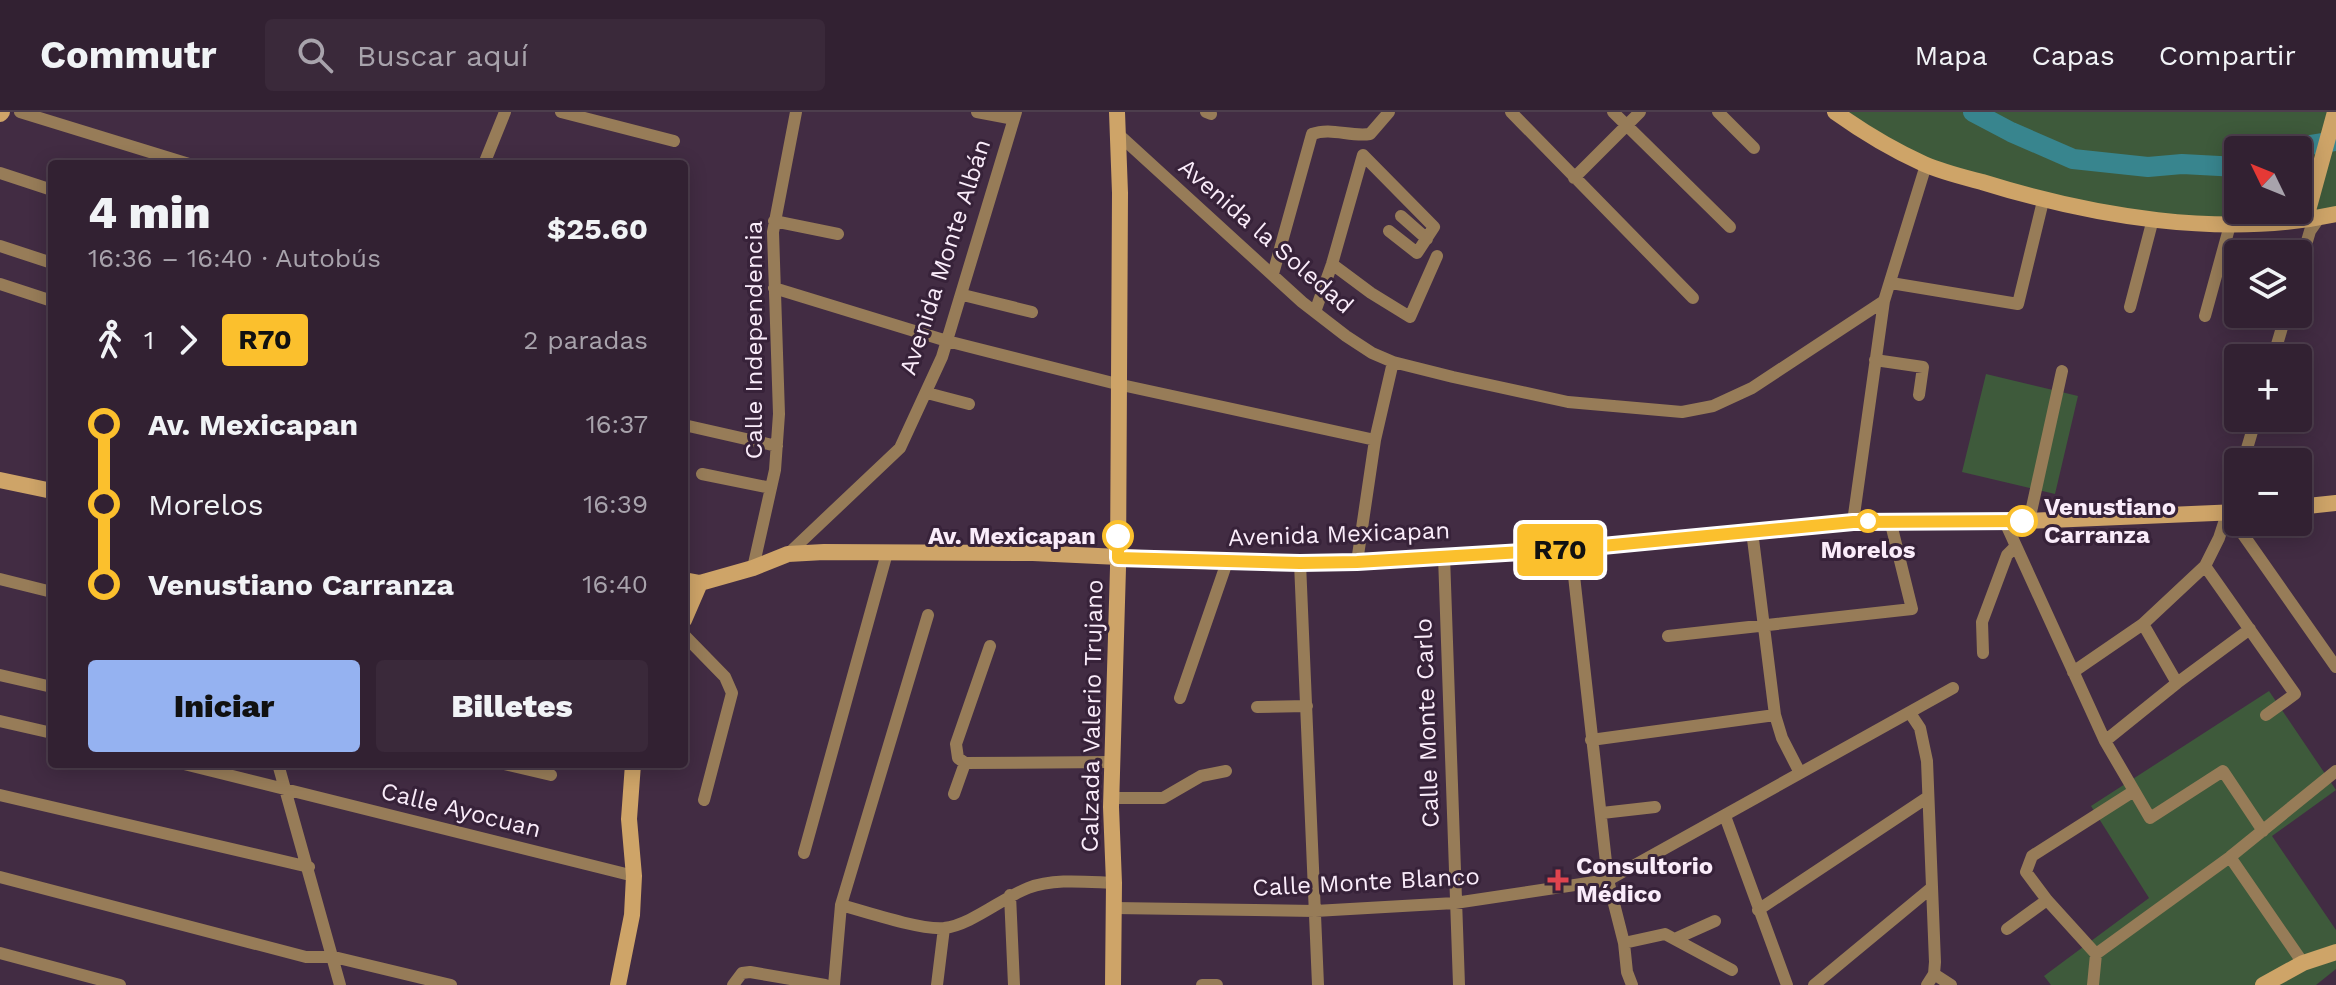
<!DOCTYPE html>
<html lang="es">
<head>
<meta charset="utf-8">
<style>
  :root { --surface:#322132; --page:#3a293a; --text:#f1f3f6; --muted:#a8a3ac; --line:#4d3e4d; --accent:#95b2f1 }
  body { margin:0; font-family:"Work Sans",sans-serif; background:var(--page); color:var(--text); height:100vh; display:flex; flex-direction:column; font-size:30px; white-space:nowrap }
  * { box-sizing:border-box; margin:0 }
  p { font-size:26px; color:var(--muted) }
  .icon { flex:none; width:44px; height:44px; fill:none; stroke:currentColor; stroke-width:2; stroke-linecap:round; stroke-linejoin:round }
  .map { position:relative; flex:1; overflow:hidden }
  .sheet { position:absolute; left:48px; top:48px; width:640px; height:608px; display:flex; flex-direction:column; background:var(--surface); border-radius:8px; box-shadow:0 4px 20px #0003,0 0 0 2px var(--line) }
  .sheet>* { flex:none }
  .badge { padding:0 16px; border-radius:6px; font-size:28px; line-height:52px }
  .needle { width:52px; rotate:313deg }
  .controls { position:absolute; left:2224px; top:24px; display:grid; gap:16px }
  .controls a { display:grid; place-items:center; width:88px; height:88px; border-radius:8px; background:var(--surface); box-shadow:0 4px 20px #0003,0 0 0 2px var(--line); font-size:40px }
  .map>.badge { position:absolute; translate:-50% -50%; box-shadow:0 0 0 4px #fff }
  .legs { display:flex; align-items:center; gap:12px; height:88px; padding:0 40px; font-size:26px }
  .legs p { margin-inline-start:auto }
  .headline { display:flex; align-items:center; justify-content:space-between; height:136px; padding:0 40px }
  h1 { font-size:44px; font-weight:800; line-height:60px }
  .action { display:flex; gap:16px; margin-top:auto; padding:16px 40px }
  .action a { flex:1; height:92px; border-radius:8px; background:var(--accent); color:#111; font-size:32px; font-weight:800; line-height:92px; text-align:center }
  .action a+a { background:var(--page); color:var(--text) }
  ul { padding:0 40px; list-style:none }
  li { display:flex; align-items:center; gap:28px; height:80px; font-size:30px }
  li i { display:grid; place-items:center; width:12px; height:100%; margin:0 10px; background:currentColor }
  li i::after { content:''; width:20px; height:20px; margin:-10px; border:6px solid; border-radius:50%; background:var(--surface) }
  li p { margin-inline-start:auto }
  li:first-child i { background:linear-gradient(#0000 50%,currentColor 0) }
  li:last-child i { background:linear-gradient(currentColor 50%,#0000 0) }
  header { display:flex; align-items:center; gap:48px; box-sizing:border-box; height:112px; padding:0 40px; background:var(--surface); border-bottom:2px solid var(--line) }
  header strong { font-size:38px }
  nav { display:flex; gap:44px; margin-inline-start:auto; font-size:28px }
  .search { width:560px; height:72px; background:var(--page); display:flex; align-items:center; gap:20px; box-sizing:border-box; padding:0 28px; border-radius:8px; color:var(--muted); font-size:30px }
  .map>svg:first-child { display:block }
  .green { fill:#3e5a3b; fill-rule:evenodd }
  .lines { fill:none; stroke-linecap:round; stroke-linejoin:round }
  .river { stroke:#38858e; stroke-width:20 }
  .street { stroke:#977c58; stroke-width:12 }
  .secondary { stroke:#cea468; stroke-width:16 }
  .line-1-casing { stroke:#fff; stroke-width:18 }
  .line-1 { stroke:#fbc02d; stroke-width:12 }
  .stop-1-dot { fill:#fff; stroke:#fbc02d; stroke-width:4 }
  .health-dot { fill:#e0444e; stroke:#372239; stroke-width:3 }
  .labels { text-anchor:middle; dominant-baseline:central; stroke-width:6; stroke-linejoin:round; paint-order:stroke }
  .street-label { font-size:24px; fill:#faecfa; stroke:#372239 }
  .stop-label { font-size:24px; font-weight:bold; fill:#faecfa; stroke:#372239; text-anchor:start }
  .poi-label { font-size:24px; font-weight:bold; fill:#faecfa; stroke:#372239; text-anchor:start }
</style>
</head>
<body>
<header>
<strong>Commutr</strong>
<div class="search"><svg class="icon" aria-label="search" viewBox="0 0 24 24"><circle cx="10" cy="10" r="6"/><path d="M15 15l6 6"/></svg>Buscar aquí</div>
<nav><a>Mapa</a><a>Capas</a><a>Compartir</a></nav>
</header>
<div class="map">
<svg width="2336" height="873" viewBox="0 0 2336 873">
  <rect width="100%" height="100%" fill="#422c43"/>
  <path class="green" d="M1839,0h497v102l-17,4 -166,1 -227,-54zM2238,38h60v60h-60z
    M1986,262l92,22 -23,98 -93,-22z
    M2269,579l67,99 -64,46 64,94v39l-20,16h-265l-7,-9 105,-78 -58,-92z"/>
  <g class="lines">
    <path class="river" d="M1973,0l38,20 62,27 75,8 34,-3 56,3
      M2279,38l57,-9"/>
    <path class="street" d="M20,0l169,52
      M561,0l113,29
      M977,0l37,7
      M1206,0l5,2
      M1511,0l182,186
      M1613,0l117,115
      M1718,0l36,36
      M1118,22l184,168 44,34 26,17 21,9 60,15 115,25 114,10 31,-6 39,-18 132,-87
      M484,52l21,-52
      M0,61l52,17
      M1574,66l66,-66
      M1401,104l26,23
      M774,109l64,13
      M0,134l52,17
      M1332,152l39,29 39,24 27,-61
      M2298,160l12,-41 9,-13
      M1273,162l39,-140c19,-7 38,3 58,0l19,-22
      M1891,171l127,21 25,-103
      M0,172l52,17
      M774,176l173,53 170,43 258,56
      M963,183l69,17
      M2130,195l23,-88
      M1315,200l17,-48 31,-109 71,72 -17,26 -28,-22
      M2205,204l25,-91
      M2273,246l13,-44
      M1875,248l48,7 -4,28
      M927,281l42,11
      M684,313l93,21
      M2243,350l13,-44
      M702,362l69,14
      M2228,401l108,154
      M2029,409l33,-150
      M1853,410l31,-221 42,-136
      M2005,410l100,219 45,77 73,-47 40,60
      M1752,419l23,184 7,23 18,35
      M1571,437l37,331 16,63 3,29 5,13
      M788,442l112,-106 42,-91 74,-245
      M1444,444l15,429
      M1357,450l18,-122 18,-78
      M1300,451l18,422
      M2205,454l90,128 -29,21
      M753,456l22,-98 4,-56 -6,-182 23,-120
      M0,467l52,13
      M2143,512l34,59
      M684,523l41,42 7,16 -28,107
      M1668,524l244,-27 -22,-89
      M1983,541l-1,-31 25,-67 8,-8
      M2073,560l70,-48 62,-58 14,-28 19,-58
      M0,563l52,12
      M1180,586l47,-136
      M1257,595l50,-1
      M1910,601l10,15 7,33 8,201 -1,12 -7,11
      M0,609l52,12
      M1591,628l184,-25
      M2105,629l72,-58 73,-54
      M965,651l147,-1
      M965,651l-7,-5 -2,-14 34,-98
      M184,652l450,112
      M278,652l62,221
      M504,652l47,11
      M954,682l11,-31
      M0,683l309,72
      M1111,686h52l38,-22 25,-5
      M1602,701l53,-6
      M1725,704l62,169
      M804,741l83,-300
      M2230,745l73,106
      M0,765l306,80h28l117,28
      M1010,783l4,90
      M841,793c25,7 79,25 103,23 27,-3 58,-30 84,-40 26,-10 59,-6 86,-5
      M1114,796l201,3 140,-8 153,-23 345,-192
      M1758,798l170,-113
      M2007,817l40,-29
      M1677,826l38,-17
      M1624,831l41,-9 67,36
      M0,841l120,32
      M2096,842l-49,-54 -21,-28 6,-16 102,-65
      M1934,862l17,11
      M733,873l9,-12 8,-1 75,13
      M834,873l7,-80 87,-290
      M937,873l7,-57
      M1202,873h15
      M1814,873l116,-96
      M2093,873l3,-31 134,-97 106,-86"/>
    <path class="secondary" d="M1835,0c28,20 58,38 89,52 18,8 39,13 58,18 109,34 241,57 354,32
      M0,2l2,-2
      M2306,106l29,-106
      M0,368l52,11
      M2298,395l38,-4
      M684,468l16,3 53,-15 35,-14 36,-2 209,1 194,9h130l214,-13 282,-27h152l233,-10
      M684,508l16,-37
      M618,873l14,-70 2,-39 -5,-57 4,-55
      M1113,873l1,-102 -3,-76 7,-239 2,-375 -3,-81
      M2263,873l40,-22 33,-11"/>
  </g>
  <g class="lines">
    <g class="line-1-casing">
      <path id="line-1" d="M1118,424v22l182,5 57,-1 214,-13 282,-27 169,-1"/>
    </g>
    <use href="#line-1" class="line-1"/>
  </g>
  <g class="stop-1-dot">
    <circle cx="1868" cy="409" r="10"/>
    <circle cx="2022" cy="409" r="14"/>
    <circle cx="1118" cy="424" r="14"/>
  </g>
  <path class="health-dot" d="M1554 756h8v8h8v8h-8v8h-8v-8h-8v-8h8z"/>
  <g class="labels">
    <g class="street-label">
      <text transform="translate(1266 124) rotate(41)">Avenida la Soledad</text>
      <text transform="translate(945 145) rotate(-72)">Avenida Monte Albán</text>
      <text transform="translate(754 228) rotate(-90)">Calle Independencia</text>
      <text transform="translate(1339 422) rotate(-2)">Avenida Mexicapan</text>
      <text transform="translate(1092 604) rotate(-89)">Calzada Valerio Trujano</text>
      <text transform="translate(1427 611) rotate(-92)">Calle Monte Carlo</text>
      <text transform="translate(461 698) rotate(14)">Calle Ayocuan</text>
      <text transform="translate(1366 770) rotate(-3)">Calle Monte Blanco</text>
    </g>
    <g class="stop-label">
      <text x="2044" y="395">Venustiano<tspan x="2044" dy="28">Carranza</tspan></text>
      <text x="1096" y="424" text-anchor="end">Av. Mexicapan</text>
      <text x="1868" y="438" text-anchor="middle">Morelos</text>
    </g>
    <g class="poi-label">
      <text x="1576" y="754">Consultorio<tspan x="1576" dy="28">Médico</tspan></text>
    </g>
  </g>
</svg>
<div class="controls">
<a><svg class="needle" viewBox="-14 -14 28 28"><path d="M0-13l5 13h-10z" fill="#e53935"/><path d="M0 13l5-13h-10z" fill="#a8a3ac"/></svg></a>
<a><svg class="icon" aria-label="layers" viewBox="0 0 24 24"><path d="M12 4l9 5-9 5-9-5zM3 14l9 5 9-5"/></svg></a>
<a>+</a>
<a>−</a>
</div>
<b class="badge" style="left:1560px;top:438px;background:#fbc02d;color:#111">R70</b>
<section class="sheet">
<div class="headline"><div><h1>4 min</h1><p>16:36 – 16:40 · Autobús</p></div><b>$25.60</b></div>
<div class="legs"><svg class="icon" aria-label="walk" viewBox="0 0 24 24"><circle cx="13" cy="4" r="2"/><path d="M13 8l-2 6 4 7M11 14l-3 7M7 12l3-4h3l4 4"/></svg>1<svg class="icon" aria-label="forward" viewBox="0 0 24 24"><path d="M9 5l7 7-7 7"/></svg><b class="badge" style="background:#fbc02d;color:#111">R70</b><p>2 paradas</p></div>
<ul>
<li><i style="color:#fbc02d"></i><b>Av. Mexicapan</b><p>16:37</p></li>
<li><i style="color:#fbc02d"></i><span>Morelos</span><p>16:39</p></li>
<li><i style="color:#fbc02d"></i><b>Venustiano Carranza</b><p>16:40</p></li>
</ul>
<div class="action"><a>Iniciar</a><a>Billetes</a></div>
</section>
</div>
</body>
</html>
